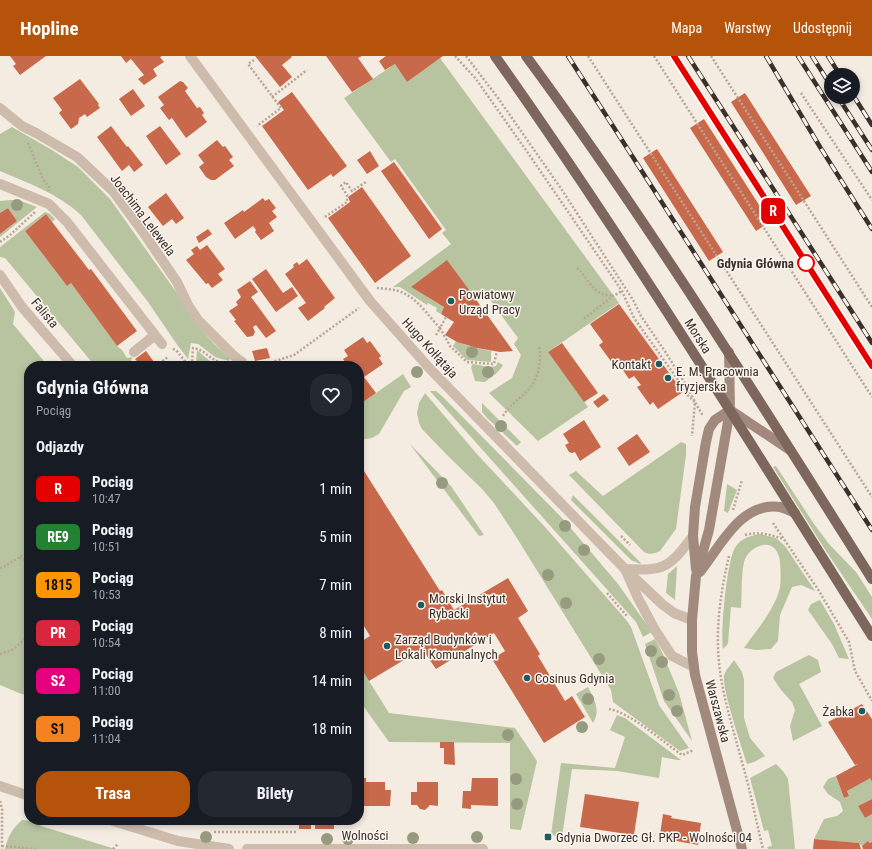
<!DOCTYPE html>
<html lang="pl">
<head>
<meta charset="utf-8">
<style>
  :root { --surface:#171b24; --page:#242831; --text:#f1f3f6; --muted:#9ea1a6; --accent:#b45309 }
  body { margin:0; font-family:"Roboto Condensed",sans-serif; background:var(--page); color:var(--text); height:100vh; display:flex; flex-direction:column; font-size:15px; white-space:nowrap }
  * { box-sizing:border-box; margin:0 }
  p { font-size:13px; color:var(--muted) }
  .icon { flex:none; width:22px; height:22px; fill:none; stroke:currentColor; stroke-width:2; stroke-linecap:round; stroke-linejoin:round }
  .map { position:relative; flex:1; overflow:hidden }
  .details { position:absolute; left:24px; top:305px; width:340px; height:464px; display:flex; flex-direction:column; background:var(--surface); border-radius:16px; box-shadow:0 2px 6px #0003 }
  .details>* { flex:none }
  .badge { padding:0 8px; border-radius:6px; font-size:14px; line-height:26px }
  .controls { position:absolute; left:824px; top:12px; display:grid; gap:8px }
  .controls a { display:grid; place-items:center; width:36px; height:36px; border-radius:50%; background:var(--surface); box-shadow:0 2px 6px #0003; font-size:20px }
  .map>.badge { position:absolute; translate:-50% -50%; box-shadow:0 0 0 2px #fff }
  h2 { padding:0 12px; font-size:15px; line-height:36px }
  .round { display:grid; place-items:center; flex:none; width:42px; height:42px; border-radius:16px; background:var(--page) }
  .overview { display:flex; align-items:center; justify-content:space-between; height:68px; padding:0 12px }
  h1 { font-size:19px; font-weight:700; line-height:30px }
  .action { display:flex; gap:8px; margin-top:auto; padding:8px 12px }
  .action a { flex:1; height:46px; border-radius:16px; background:var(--accent); color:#fff; font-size:16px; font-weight:700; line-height:46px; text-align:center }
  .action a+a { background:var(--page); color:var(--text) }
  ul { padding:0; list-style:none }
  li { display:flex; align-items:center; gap:12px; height:48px; padding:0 12px }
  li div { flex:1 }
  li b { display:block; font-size:15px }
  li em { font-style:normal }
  li .badge { min-width:44px; font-weight:700; text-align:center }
  header { display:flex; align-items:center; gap:24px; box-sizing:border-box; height:56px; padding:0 20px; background:var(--accent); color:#fff }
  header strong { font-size:19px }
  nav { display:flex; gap:22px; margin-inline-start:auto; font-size:14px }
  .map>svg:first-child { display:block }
  .green { fill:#b8c4a0 }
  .building { fill:#c8694b }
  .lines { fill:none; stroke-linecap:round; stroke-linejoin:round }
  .path { stroke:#b9a596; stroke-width:2.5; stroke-dasharray:2 2; stroke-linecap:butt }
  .lane { stroke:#cdbbac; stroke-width:10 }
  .street { stroke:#cdbbac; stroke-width:10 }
  .secondary { stroke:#a18a7d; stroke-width:10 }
  .primary { stroke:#7d675c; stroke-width:10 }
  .rail-casing { stroke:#3b302b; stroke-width:4.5 }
  .rail { stroke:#fbf5ee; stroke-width:3; stroke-dasharray:9; stroke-linecap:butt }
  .tree { fill:#969b7f }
  .line-casing { stroke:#fff; stroke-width:9 }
  .line { stroke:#e50000; stroke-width:6 }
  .stop-dot { fill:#fff; stroke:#e50000; stroke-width:2 }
  .poi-dot { fill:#1f5a5e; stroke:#fbf5ee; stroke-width:1.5 }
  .labels { text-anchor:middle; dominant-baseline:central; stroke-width:3; stroke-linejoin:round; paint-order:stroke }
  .street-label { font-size:13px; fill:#3b302b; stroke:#fbf5ee }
  .stop-label { font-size:13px; font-weight:bold; fill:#3b302b; stroke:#fbf5ee; text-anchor:end }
  .poi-label { font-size:13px; fill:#3b302b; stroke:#fbf5ee; text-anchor:start }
</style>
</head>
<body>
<header>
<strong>Hopline</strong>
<nav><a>Mapa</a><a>Warstwy</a><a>Udostępnij</a></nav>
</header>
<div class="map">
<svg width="872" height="793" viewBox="0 0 872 793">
  <rect width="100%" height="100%" fill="#f4ebe1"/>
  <path class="green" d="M440,2l179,245 -71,49 40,55 -50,34 -49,-48 23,-15 9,-23 -7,-11 4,-6 -35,-48 -7,10 -65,-13 33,20 -3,7 -5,-3 1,-3 -9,-5 -1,2 -27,-18h-7l58,-43 -9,-11 4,-3 -51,-71 -4,3 -47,-64 51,-34 12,18z
    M12,71l40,23 26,17 32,32 69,97 19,30 16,18 16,14 -1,3 -14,-4 -17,-13 -7,-1 -3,16 -10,-13 -30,-44 -67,-87c-24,-22 -51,-31 -81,-44v-37z
    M11,144l10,1 16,6 -37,30v-3l17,-13 -9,-13 -8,5v-12z
    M45,156l5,2 5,5 -3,3 -6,-8 -21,17 42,55 4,-3 46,63 5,4 5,8 5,-1 -2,9h-35l-90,-108 -5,-1v-10z
    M0,232l15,24 -2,12 35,42h-19v330l-10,-3 -19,-8z
    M456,285l15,6 20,4v11l-24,-2 -14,-14z
    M197,294l15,13 9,3h-30l5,-3z
    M498,306l5,3c-4,8 -12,12 -18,17l-10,-1 -4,-14 2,-3 16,3 7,-1z
    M403,318l8,13 -7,4 -25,43 -7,4 -13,2v-35z
    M430,335h6l6,5 121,123 55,65 34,48 -9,5 -7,-15z
    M425,337l51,60 69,74 82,94 4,6 28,78 30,43 -9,3 -67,-49 -2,-12 -96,-155 -21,-32 -12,-14 -34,-33 -26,-27 -3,-6 -2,-10 2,-10z
    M482,347l39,39 -4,4 -30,-28 -5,-6z
    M681,386l5,2v11l-10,74 -16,22c-6,3 -10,4 -16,1l-75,-77 7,-4 27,25z
    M409,387l42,43 33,49 -5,1z
    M776,410l38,58 15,20 27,28 16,25v22l-46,-68 -53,-84z
    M727,428l10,6 -9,23 -4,-2z
    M573,439l68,68 -1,1 -9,-4 -60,-60z
    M760,478l16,4 9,8 30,45 -14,-6 -9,2 -12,28 -2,26 -7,8 -15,1 -12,-2c13,-19 31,-38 36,-61 1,-6 1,-28 -2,-33 -6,-17 -30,-8 -34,8 -3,13 -2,33 -3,46l-10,-1 -3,36 -1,2 -4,4c-3,-15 4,-92 13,-103 6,-8 14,-10 24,-12z
    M677,510l-2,34 -9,-7 2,-19z
    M820,544l14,24 15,35 -10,-1 -7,-14 -24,-34 3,-6z
    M655,583l8,15 16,39 13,48 -28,-40 -19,-57z
    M809,599l9,5 3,12 -22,12 23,42 -29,15 -3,-15 5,-16 -3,-8 -11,-12 -8,-12 3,-6z
    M734,604l8,12 2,8v38l6,20 15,18 -11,6 -7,2c-5,-16 -25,-75 -23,-88 1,-6 7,-11 10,-16z
    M359,609l30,48 126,15 22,33 -16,69 -11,-1v-86l-121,-1 -30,-42z
    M588,631c6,12 13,23 5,36l-17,-29z
    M617,659l8,3 56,42h-4l-15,-3 -3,21 -42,-7 -45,-2 -10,68 -11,-2 10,-72 54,5 10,-31 -15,-7z
    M776,708l7,7 5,8 7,70h-27l-1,-2 5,-1 -4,-16 -4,1 -14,-53z
    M836,720l8,22 5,-2 -2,-5 23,-13 2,4v17l-14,7 7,12 7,-4v28l-3,1 -1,-1 -6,4 -4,-3 -44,-4 10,-20 13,-3 6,-5 -3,-9 -12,-8 -5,-7 5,-8z
    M22,764l12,1 7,5 74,23h-110c3,-13 7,-20 17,-29z"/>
  <path class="building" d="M10,0h36l-26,19 -7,-9 3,-2z
    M121,0h41l-2,1 4,5 -11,7 4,7 -13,9 -6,-6 6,-4 -13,-16 -5,4z
    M255,0h36l1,1 -10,8 10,12 -12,10z
    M326,0h36l-4,2 15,21 -21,13z
    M386,0h57l-36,26 -12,-18 -10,6 -6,-9z
    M80,23l19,25 -1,1 2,3 -13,9 -2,-3 -6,4 -1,6 -7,5 -12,-16 3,-3 -9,-12z
    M180,25l3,1 5,6 -3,3 12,17 3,-1 4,6 -2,2 5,7 -21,16 -14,-20 -3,2 -9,-12 4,-3 -6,-8z
    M133,33l12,17 -14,10 -12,-17z
    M292,36l55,74 -14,11 -2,-3 -23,16 -46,-64 22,-16 -6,-8z
    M745,37l66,103 -15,9 -65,-103z
    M704,63l66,103 -14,9 -66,-103z
    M111,70l16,21 1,-1 15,19 -9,7 -5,-7 -7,6 -25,-34z
    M160,70l21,28 -15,11 -20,-29z
    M217,84l6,7 2,-1 8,11 -4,3 5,6 -19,14h-4l-5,-3 -7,-10 5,-4 -6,-8z
    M657,93l66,103 -14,9 -66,-103z
    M370,95l9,15 -12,8 -10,-14z
    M394,106l48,67 -13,10 -48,-68z
    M362,131l49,69 -36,27 -47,-65 22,-16 -2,-5z
    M166,137l18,25 -8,6 -4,-5 -9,7 -15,-19z
    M263,142l2,3 4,-2 7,9 -4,3 5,6 -8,6 5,8 -13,9 -6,-8 1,-2 -3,-4 -18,13 -11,-16 19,-13 1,2z
    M8,152l9,13 -17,13v-21z
    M46,158l43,56 2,-1 46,62 -20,15 -46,-63 -4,3 -42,-55z
    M208,173l4,5 -13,9 -3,-6z
    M207,189l18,24 -7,5 5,6 -11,8 -4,-5 -2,1 -20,-24 8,-6 -3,-4 6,-4 3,4z
    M307,203l28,39 -11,9 1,1 -17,13 -10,-13 8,-5 -21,-29 9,-7 -1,-2 4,-3 2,3z
    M447,204l25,34 41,57 -13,1 -23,-4 -20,-6 -12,-7 9,-13 -13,-8 3,-7 -33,-20z
    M266,213l17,24 9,-6 6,9 -22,16 -24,-33z
    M250,225l8,11 -7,5 25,34 -10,7 -10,-13 -3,2 2,5 -2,4 -6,1 -13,-16 2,-1 -7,-9 9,-6 -2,-3 5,-5 -4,-7z
    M619,248l64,88 -25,17 -5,-7 -3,3 -13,-18 4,-2 -7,-9 -5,3 -12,-18 -4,3 -14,-19 4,-3 -13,-18z
    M363,281l4,6 3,-2 11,15 -2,2 4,6 -19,13 12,16 -17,12v-39h-11l-5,-7 5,-3 -4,-6z
    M562,287l36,50 -14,9 -36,-50z
    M267,292l3,10 -15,3 -3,-10z
    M146,295l8,11 -6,4h-7l-6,-7z
    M305,305l3,3 4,-3 4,5h-18z
    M604,338l5,6 -11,8 -5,-6z
    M584,364l17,27 -21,14 -5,-9 -3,1 -3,-1 -4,-7 4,-2 -6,-9z
    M637,378l13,18 -21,14 -12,-18z
    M359,407l81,128 2,-1 12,20 54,-32 20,33 -10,7 22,36 -2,2 27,45 7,-5 13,21 -41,26 -52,-84 13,-8 -11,-18 -58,36 -14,-20 -53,32 -10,-16v-22l11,-7 -11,-18z
    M862,648l10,15v63l-2,-4 -3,2 -20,11 2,5 -5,2 -8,-22 22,-12 -3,1 -27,-43z
    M440,686h14l1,23 -11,-1v-16h-4z
    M359,722h7v4h19v8h6l-1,16h-28v-10h-3z
    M472,722h26v28l-27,-1v4l-9,-1 1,-17h8z
    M417,726h21v24l-8,-1 -5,5 -5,-1 -3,-4h-6v-13h6z
    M585,738l54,8 -5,33 -54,-8z
    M872,743v15l-7,4 -7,-12z
    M663,758l9,2 -1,2 30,5 -3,22 -27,-5v-4l-11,-1z
    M299,764h12v9h-12z
    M315,764h19v9h-19z
    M814,783l45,4 2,6h-48z
    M868,785l1,2 3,-1v7h-9l-1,-3z"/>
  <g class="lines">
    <path class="path" d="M455,0l21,23 54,77 92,135 12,27 44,62 6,12 11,10 -3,34
      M466,0l32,42 64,92 71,110 8,16 25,37 20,32 9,17 8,14
      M588,0l284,441
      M654,0l218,341
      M711,0l161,251
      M254,4l-6,4 33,44 -24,18
      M801,37l71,107
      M272,41l35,-27
      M28,87l15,36 6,8v4
      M325,161l22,-15v-7l-6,-9 5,-4 6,9 14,-9
      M0,186l9,-6 26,-24
      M577,212c8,7 14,20 23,25 3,2 9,2 13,3
      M377,232c10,1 21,1 30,7 13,7 23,23 33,33l6,-11
      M584,263l29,-23 9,-5
      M436,279l4,-7 10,18 17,16 27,2 3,-13
      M173,293l3,1 12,15 4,-3 1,-14c11,1 16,11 27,14
      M255,309l14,-2 25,-8 65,-47
      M156,310l12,-9
      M503,360c6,-10 15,-16 24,-25 12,-12 15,-30 12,-46
      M733,454l9,-30
      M773,467l46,68 30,51 6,29 17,30
      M745,479c15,-4 25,0 39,4
      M621,480l9,9
      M729,500c-7,30 -12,61 -11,91 1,41 15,80 25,119 8,27 13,55 20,83
      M19,502l10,3
      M0,512l4,-1 25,-16
      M607,537l20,23
      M0,598l14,-5 15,-14
      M609,653c22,4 53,32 73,46l12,-5
      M0,745l2,8v40
      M214,776h82
      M2,790l35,3
      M113,793l5,-5"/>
    <path class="lane" d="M693,480c-24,32 -28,35 -68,33l13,29 17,32 17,26 22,11"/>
    <path class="street" d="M190,0l180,245 61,69 194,199 37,35 12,9 18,7
      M0,52l22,18 14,7 41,24 36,34 30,41 34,50 11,23 10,15 36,36 8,6
      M0,128l49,20 18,18 95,122
      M0,219l22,32 51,59
      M134,296l21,-17
      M0,730l29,10
      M110,764l68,21 51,8
      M247,793h236"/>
    <path class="secondary" d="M729,296l1,58 -21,120 -13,46 -4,44v32l3,23 47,174
      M730,354l60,40
      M696,513l-3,-33 2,-29 11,-65 3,-13 6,-9 15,-10
      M700,516c20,-25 41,-71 80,-65 5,1 10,4 15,6"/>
    <path class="primary" d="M495,0c133,188 254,385 377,580
      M526,0c124,168 234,346 346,523"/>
    <g class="rail-casing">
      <path id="rail" d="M568,0l304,474
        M674,0l198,310
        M688,0l184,287
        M766,0l54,91 52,82
        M798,0l74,116
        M812,0l19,30
        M828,0l12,19
        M853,39l19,30
        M838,41l34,53"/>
    </g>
    <use href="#rail" class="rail"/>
  </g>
  <g class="tree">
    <circle cx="17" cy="149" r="6"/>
    <circle cx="472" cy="296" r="6"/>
    <circle cx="417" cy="316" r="6"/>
    <circle cx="488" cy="316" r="6"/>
    <circle cx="501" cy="370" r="6"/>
    <circle cx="442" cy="427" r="6"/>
    <circle cx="565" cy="470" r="6"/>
    <circle cx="584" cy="494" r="6"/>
    <circle cx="548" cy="519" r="6"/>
    <circle cx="566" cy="547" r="6"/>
    <circle cx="651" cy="595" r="6"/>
    <circle cx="599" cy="603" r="6"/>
    <circle cx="662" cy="606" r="6"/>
    <circle cx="669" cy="639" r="6"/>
    <circle cx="588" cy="643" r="6"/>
    <circle cx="677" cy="655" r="6"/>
    <circle cx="582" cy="671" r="6"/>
    <circle cx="508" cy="679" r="6"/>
    <circle cx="516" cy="723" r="6"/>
    <circle cx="517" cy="748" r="6"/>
    <circle cx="206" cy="781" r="6"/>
    <circle cx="477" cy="781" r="6"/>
    <circle cx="413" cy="782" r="6"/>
    <circle cx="327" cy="783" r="6"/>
    <circle cx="348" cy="783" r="6"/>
  </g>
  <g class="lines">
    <g class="line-casing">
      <path id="line" d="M674,0l198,310"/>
    </g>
    <use href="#line" class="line"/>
  </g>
  <circle class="stop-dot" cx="806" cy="207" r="8"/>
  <g class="poi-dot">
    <circle cx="451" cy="245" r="4"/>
    <circle cx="659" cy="308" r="4"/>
    <circle cx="668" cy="322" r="4"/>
    <circle cx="421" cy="549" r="4"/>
    <circle cx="387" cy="590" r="4"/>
    <circle cx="527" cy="622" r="4"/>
    <circle cx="862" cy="655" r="4"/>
    <rect x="544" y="777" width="8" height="8" rx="2"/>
  </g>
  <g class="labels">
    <g class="street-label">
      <text transform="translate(143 159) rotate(53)">Joachima Lelewela</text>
      <text transform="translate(45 257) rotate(50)">Falista</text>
      <text transform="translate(698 280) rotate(58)">Morska</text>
      <text transform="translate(430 292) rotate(48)">Hugo Kołłątaja</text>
      <text transform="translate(718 655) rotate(75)">Warszawska</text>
      <text x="365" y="779">Wolności</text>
    </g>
    <g class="stop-label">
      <text x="794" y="207">Gdynia Główna</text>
    </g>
    <g class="poi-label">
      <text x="459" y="238">Powiatowy<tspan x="459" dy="15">Urząd Pracy</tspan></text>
      <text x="651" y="308" text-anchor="end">Kontakt</text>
      <text x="676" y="315">E. M. Pracownia<tspan x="676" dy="15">fryzjerska</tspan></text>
      <text x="429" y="542">Morski Instytut<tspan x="429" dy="15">Rybacki</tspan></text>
      <text x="395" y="583">Zarząd Budynków i<tspan x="395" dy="15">Lokali Komunalnych</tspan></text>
      <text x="535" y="622">Cosinus Gdynia</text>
      <text x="854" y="655" text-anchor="end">Żabka</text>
      <text x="556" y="781">Gdynia Dworzec Gł. PKP - Wolności 04</text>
    </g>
  </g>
</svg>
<div class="controls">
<a><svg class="icon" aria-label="layers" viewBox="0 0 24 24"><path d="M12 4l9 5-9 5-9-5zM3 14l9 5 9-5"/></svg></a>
</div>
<b class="badge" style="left:773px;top:155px;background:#e50000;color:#fff">R</b>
<section class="details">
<div class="overview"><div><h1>Gdynia Główna</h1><p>Pociąg</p></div><a class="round"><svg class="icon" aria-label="heart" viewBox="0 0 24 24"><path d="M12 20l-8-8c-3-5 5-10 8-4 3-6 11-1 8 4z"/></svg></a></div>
<h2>Odjazdy</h2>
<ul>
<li><span class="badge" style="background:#e50000;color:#fff">R</span><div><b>Pociąg</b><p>10:47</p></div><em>1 min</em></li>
<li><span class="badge" style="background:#238132;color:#fff">RE9</span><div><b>Pociąg</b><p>10:51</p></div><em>5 min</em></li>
<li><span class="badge" style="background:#ff9500;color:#111">1815</span><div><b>Pociąg</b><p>10:53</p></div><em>7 min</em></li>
<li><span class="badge" style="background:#d7263d;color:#fff">PR</span><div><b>Pociąg</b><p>10:54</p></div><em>8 min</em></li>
<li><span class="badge" style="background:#e6007e;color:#fff">S2</span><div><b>Pociąg</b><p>11:00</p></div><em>14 min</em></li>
<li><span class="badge" style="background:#f58220;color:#111">S1</span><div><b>Pociąg</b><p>11:04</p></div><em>18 min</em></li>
</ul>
<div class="action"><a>Trasa</a><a>Bilety</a></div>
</section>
</div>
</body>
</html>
